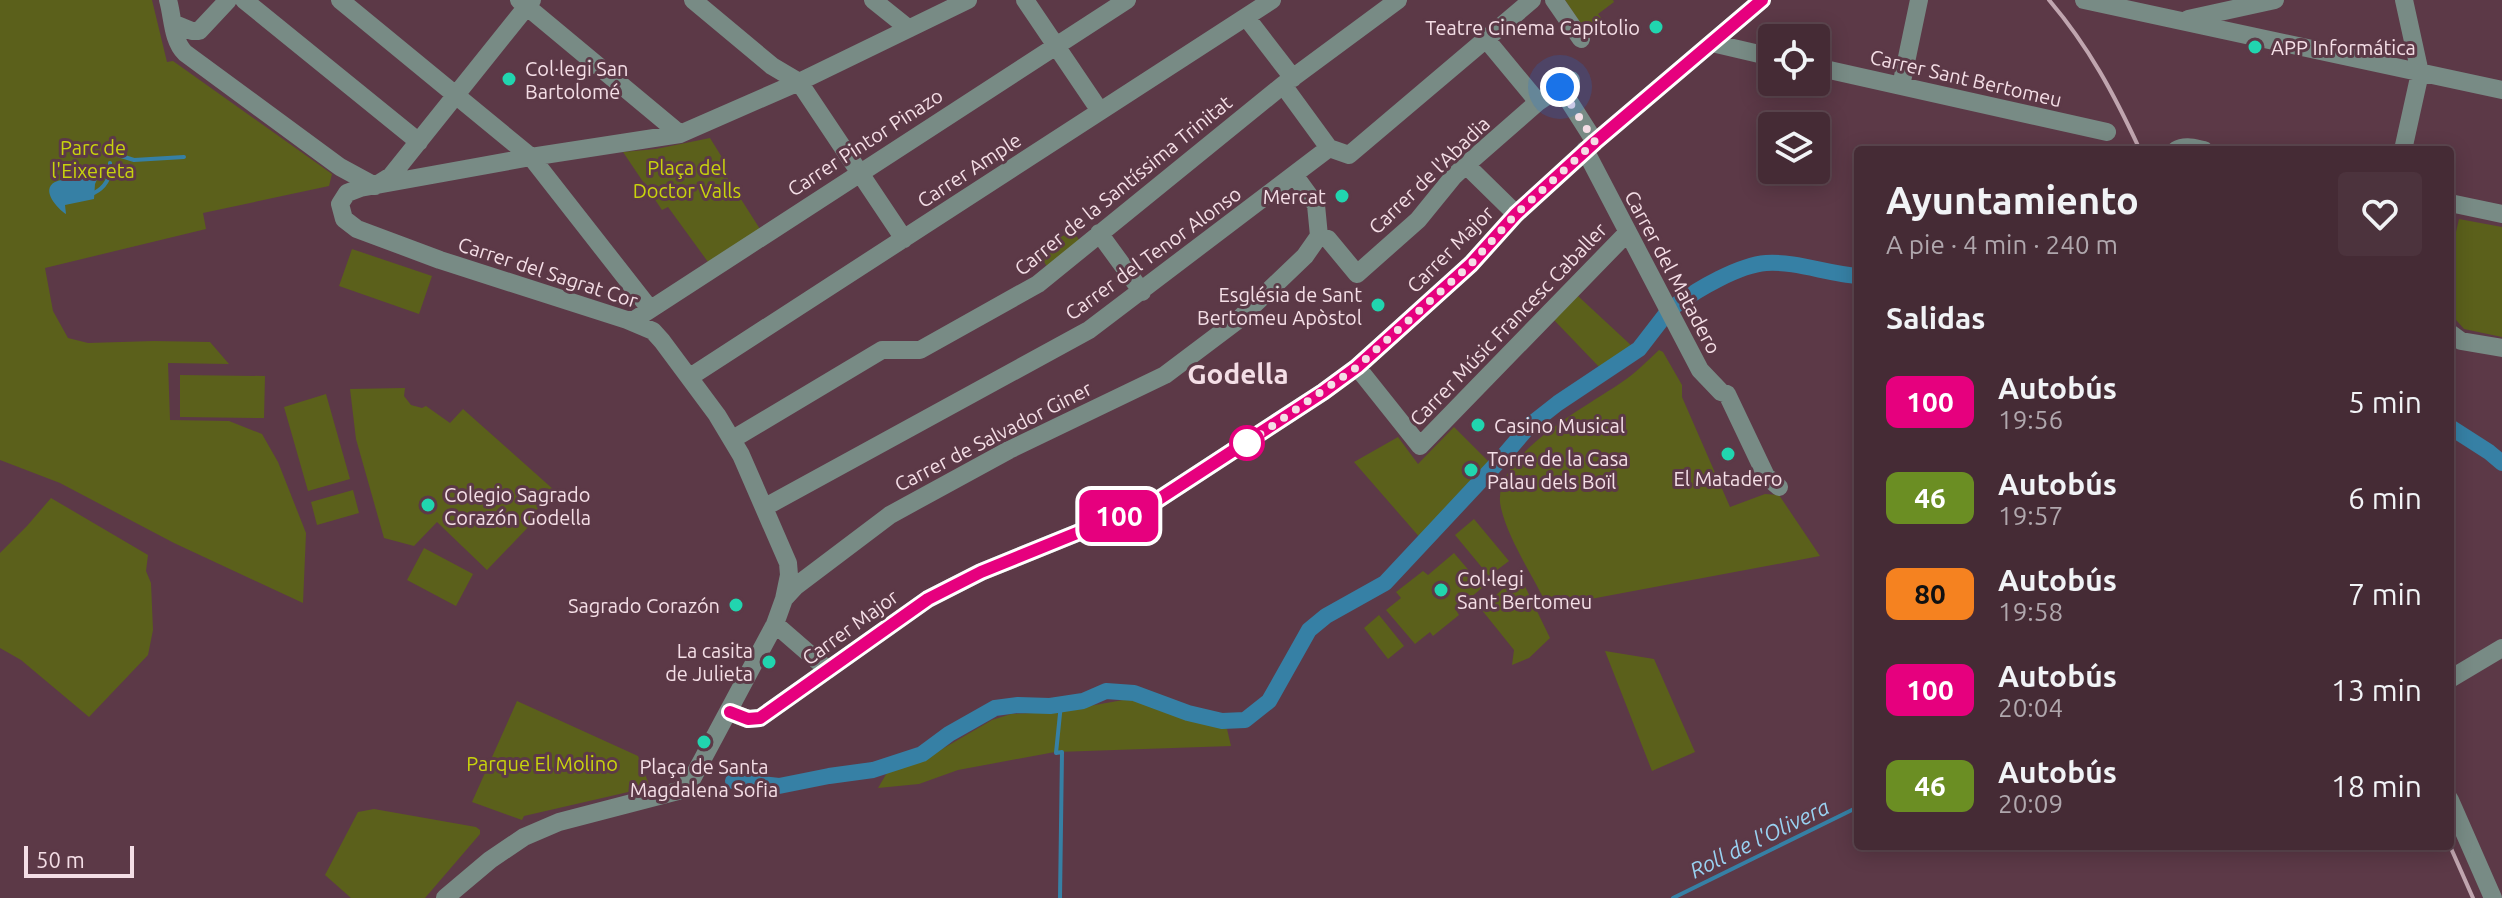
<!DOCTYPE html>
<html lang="es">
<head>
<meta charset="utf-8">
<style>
  :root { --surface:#452b35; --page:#4c333d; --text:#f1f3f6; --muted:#b0a7ad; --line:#5d4750 }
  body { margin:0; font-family:Ubuntu,sans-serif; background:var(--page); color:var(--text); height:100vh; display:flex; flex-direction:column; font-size:30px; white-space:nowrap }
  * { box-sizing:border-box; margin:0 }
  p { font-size:26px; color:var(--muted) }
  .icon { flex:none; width:44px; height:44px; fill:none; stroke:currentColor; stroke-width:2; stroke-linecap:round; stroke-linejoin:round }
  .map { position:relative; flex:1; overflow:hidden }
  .panel { position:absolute; left:1854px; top:146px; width:600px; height:704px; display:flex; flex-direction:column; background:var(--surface); border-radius:8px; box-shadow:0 4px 20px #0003,0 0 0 2px var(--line) }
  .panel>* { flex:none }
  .badge { padding:0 16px; border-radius:12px; font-size:28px; line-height:52px }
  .tools { position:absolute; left:1758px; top:24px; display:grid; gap:16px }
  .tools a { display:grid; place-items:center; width:72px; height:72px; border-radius:8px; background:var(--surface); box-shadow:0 4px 20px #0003,0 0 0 2px var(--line); font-size:40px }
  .scale { position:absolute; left:24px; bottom:20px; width:110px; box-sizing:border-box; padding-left:8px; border:4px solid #f4dee6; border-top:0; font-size:22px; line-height:28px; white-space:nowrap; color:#f4dee6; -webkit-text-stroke:6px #5c3947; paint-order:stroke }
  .you { position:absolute; width:40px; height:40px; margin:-20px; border:6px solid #fff; border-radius:50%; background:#1a73e8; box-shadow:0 0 0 12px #1a73e833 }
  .map>.badge { position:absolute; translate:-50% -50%; box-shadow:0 0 0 4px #fff }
  h2 { padding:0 32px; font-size:30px; line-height:72px }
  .round { display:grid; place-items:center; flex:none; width:84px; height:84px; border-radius:8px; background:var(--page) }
  .headline { display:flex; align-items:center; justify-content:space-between; height:136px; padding:0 32px }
  h1 { font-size:38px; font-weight:600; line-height:60px }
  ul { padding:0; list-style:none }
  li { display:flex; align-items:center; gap:24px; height:96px; padding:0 32px }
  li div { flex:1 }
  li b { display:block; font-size:30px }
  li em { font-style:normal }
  li .badge { min-width:88px; font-weight:700; text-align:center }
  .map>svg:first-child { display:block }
  .green { fill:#5b601b }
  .water { fill:#3680a5 }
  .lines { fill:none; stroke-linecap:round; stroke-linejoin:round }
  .stream { stroke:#3680a5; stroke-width:4 }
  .canal { stroke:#3680a5; stroke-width:16 }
  .minor { stroke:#788b85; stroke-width:18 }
  .rail { stroke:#c0a5af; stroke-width:4 }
  .line-casing { stroke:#fff; stroke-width:18 }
  .line { stroke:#e6007e; stroke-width:12 }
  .walk { stroke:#f4dee6; stroke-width:8; stroke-dasharray:0 14.4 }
  .poi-dot { fill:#21d5af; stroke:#5c3947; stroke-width:3 }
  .stop-dot { fill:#fff; stroke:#e6007e; stroke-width:4 }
  .labels { text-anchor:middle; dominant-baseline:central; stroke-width:6; stroke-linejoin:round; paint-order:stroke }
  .poi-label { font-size:20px; fill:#f4dee6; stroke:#5c3947; text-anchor:start }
  .street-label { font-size:20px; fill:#f4dee6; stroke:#5c3947 }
  .park-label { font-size:20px; fill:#c8d30d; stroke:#5c3947 }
  .water-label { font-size:22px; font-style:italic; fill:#99d2f2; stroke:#5c3947 }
  .district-label { font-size:28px; font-weight:bold; fill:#f4dee6; stroke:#5c3947 }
</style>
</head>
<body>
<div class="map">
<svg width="2502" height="898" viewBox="0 0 2502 898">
  <rect width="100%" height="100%" fill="#5c3947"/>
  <path class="green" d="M0,0h152l15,62 6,-1 159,113 -3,12 -126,27 3,16 -161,39 8,43 15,27 20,5 66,-2 56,1 19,22 -61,-1 2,57 59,1 33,13 16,28 28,71 -3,70 -129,-60 -114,-60 -60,-23z
    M1565,0h48l1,2 -16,12 12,15 -21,7z
    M710,138l18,29 -5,4 37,58 -52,33 -40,-55 -6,3 -39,-58 33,-3z
    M2459,219l43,8v110l-38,-8 -14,-16v-55z
    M1073,231l9,13 -32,29 -13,-25z
    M352,249l80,27 -13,38 -80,-28z
    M1578,296l56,52 -32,22 -48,-50z
    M1659,350l4,2 19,33v12l48,110 35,-13 14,1 41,61 -272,51c-14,-29 -40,-68 -47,-99 -13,-51 87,-102 121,-126 14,-9 25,-21 37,-32z
    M180,375l85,1 -1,42 -84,-1z
    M405,388l-1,8 7,9 11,3 4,-2 24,17 13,-14 91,81 -23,26 4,4 -48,50 -50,-48 -23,24 -30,-8 -28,-99 -6,-50z
    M326,394l24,85 -42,12 -24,-84z
    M1454,427l35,35 -67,78 -68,-78 44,-25 20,27z
    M353,490l6,23 -42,12 -6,-23z
    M51,498l97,57 -2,16 5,12 2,47 -5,25 -59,62 -68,-57 -21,-12v-95l27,-27z
    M1474,519l35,42 -20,15 -34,-41z
    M424,548l49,26 -17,32 -49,-26z
    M1454,553l29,34 -27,23 3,5 -26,21 -3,-4 -15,12 -29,-34 15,-12 -5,-6 27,-21 5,4z
    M1519,574l31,64 -21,20 -17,7 2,-15 -33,-41z
    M1379,615l25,31 -16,13 -24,-31z
    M1605,651l49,8 41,93 -43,19z
    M1123,700c22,0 36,8 55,15 16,6 33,10 49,14l4,17 -174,6 4,-41z
    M517,701l121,55 12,31 -126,29 -2,4 -50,-18z
    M1059,712l-4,40 -97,18 -39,14 -41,4 10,-17 37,-12 67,-39 19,-6z
    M374,809l102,18 4,3v4l-55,64h-74l-26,-23 33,-63z"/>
  <path class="water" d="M91,165l6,3 3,5 -5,11 -1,15 -29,6 1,9c-8,-5 -26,-24 -11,-32 4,-2 9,-2 13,-4 9,-6 11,-12 23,-13z"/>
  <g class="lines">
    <path class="stream" d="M118,155l16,5 50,-3
      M94,193c12,-6 17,-17 16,-30
      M1060,898l2,-146 -6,1 5,-49
      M1673,898l185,-91"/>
    <path class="canal" d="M1676,305c22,-16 63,-40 90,-42 30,-2 62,11 92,13
      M2450,427l39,25 13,11
      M733,781l46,5 50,-10 44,-6 49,-16 27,-20 46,-26 23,-3 32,1 33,-5 23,-10 28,2 54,20 34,8 23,-1 24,-19 40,-71 17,-14 59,-33 115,-123 30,-35 28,-22 81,-54 27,-35"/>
    <path class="minor" d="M168,0c5,17 4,40 17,53l155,114 35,19 16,-10 141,-176
      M244,0l175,142
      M340,0l191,157 119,152
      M519,0l161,134
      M693,0l79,66 27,16 105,157
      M873,0l35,28
      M1025,0l75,111
      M1554,0l27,39
      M2084,0l418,90
      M1246,17l47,61
      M2188,19l87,-19
      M175,24l17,7h7l29,-31
      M1485,38l53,64
      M1712,43l60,14
      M1816,67l291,65
      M1283,85l46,63
      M1901,86l18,-86
      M1560,87l35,55
      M1585,150l115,220 21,22 6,2 39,82 13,11
      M2176,150c9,-5 18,-2 28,0
      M2403,150l17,-77 -16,-73
      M1466,165l50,49
      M1295,176l21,29 3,31
      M2450,203l52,11
      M1099,233l43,59
      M1319,236l9,3 29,35 61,-54 35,-43 13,-12 72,-63 33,-22
      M627,320h7l493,-320
      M2450,333l11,8 41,7
      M1357,367l63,79 208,-214
      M690,377l582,-377
      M733,439l149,-89h38l118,-66 245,-199 115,-85
      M765,507l324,-177 240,-182 20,7 183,-155
      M784,599l5,-24 -1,-12 -47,-108 -24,-40 -55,-74 -9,-10 -26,-11 -187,-60 -83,-31 -13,-10 -4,-15 7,-11 13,-5 171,-31 149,-23 119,-52 169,-82
      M775,624l53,46
      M2450,679l52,-31
      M730,712l18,7 12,-1 168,-119 53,-27 175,-71 167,-109 34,-25 114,-103 45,-50 79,-72 167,-142
      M2450,800l43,98
      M445,898l45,-38 34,-23 35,-15 119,-31 14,-12 83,-155 9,-25 12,-13 94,-71 119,-65 156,-75 73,-55 67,-64 14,-20"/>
    <path class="rail" d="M2049,0c40,47 65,94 91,150
      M2450,846l23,52"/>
  </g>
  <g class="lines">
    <g class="line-casing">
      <path id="line" d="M730,712l18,7 12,-1 168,-119 53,-27 175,-71 167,-109 34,-25 114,-103 45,-50 79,-72 167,-142"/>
    </g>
    <use href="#line" class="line"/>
    <path class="walk" d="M1247,443l-5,4 115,-80 114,-103 45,-50 79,-72 -35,-55"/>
  </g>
  <g class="poi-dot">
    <circle cx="1656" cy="27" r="8"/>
    <circle cx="2255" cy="47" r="8"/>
    <circle cx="509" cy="79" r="8"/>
    <circle cx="1342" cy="196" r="8"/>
    <circle cx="1378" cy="305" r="8"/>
    <circle cx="1478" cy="425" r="8"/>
    <circle cx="1728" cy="454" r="8"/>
    <circle cx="1471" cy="470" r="8"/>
    <circle cx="428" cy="505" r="8"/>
    <circle cx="1441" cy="590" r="8"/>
    <circle cx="736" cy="605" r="8"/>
    <circle cx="769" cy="662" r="8"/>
    <circle cx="704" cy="742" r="8"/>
  </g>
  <circle class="stop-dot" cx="1247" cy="443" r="16"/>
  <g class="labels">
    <g class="poi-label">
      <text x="1640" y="27" text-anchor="end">Teatre Cinema Capitolio</text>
      <text x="2271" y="47">APP Informática</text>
      <text x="525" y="68">Col·legi San<tspan x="525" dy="23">Bartolomé</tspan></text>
      <text x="1326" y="196" text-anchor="end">Mercat</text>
      <text x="1362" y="294" text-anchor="end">Església de Sant<tspan x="1362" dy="23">Bertomeu Apòstol</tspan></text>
      <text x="1494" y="425">Casino Musical</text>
      <text x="1487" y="458">Torre de la Casa<tspan x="1487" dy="23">Palau dels Boïl</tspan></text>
      <text x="1728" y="478" text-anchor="middle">El Matadero</text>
      <text x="444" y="494">Colegio Sagrado<tspan x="444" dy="23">Corazón Godella</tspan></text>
      <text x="1457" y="578">Col·legi<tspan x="1457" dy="23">Sant Bertomeu</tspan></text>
      <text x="720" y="605" text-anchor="end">Sagrado Corazón</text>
      <text x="753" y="650" text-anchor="end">La casita<tspan x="753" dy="23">de Julieta</tspan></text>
      <text x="704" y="766" text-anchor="middle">Plaça de Santa<tspan x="704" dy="23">Magdalena Sofia</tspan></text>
    </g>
    <g class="street-label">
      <text transform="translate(1966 78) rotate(13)">Carrer Sant Bertomeu</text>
      <text transform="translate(865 142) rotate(-33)">Carrer Pintor Pinazo</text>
      <text transform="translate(969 170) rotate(-33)">Carrer Ample</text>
      <text transform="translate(1429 175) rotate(-44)">Carrer de l'Abadia</text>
      <text transform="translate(1123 185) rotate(-39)">Carrer de la Santíssima Trinitat</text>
      <text transform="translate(1450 249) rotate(-45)">Carrer Major</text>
      <text transform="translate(1153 253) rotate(-36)">Carrer del Tenor Alonso</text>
      <text transform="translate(548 272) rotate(18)">Carrer del Sagrat Cor</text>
      <text transform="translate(1673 272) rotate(62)">Carrer del Matadero</text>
      <text transform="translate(1508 324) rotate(-46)">Carrer Músic Francesc Caballer</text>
      <text transform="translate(993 436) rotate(-27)">Carrer de Salvador Giner</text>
      <text transform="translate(850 627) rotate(-36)">Carrer Major</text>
    </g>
    <g class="park-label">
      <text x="93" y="147">Parc de<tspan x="93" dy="23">l'Eixereta</tspan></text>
      <text x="687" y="167">Plaça del<tspan x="687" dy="23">Doctor Valls</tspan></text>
      <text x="542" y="763">Parque El Molino</text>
    </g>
    <g class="water-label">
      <text transform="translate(1759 838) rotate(-26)">Roll de l'Olivera</text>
    </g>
    <g class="district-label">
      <text x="1238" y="373">Godella</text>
    </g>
  </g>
</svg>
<div class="tools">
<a><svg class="icon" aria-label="locate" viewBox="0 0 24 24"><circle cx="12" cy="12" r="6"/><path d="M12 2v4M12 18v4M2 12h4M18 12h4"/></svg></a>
<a><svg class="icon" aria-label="layers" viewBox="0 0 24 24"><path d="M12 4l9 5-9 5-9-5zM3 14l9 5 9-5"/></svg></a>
</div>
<div class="scale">50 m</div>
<div class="you" style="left:1560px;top:87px"></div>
<b class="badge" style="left:1119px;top:516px;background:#e6007e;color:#fff">100</b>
<section class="panel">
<div class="headline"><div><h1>Ayuntamiento</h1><p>A pie · 4 min · 240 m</p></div><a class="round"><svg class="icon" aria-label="heart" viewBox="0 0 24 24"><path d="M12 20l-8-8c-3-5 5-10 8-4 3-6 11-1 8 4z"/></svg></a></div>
<h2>Salidas</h2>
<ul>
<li><span class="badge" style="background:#e6007e;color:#fff">100</span><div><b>Autobús</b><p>19:56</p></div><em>5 min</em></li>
<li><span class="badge" style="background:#6b8e23;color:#fff">46</span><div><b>Autobús</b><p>19:57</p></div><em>6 min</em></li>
<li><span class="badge" style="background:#f58220;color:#111">80</span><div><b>Autobús</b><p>19:58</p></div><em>7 min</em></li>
<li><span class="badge" style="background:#e6007e;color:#fff">100</span><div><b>Autobús</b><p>20:04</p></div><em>13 min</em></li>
<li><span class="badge" style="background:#6b8e23;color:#fff">46</span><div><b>Autobús</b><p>20:09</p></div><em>18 min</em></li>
</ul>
</section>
</div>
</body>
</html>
